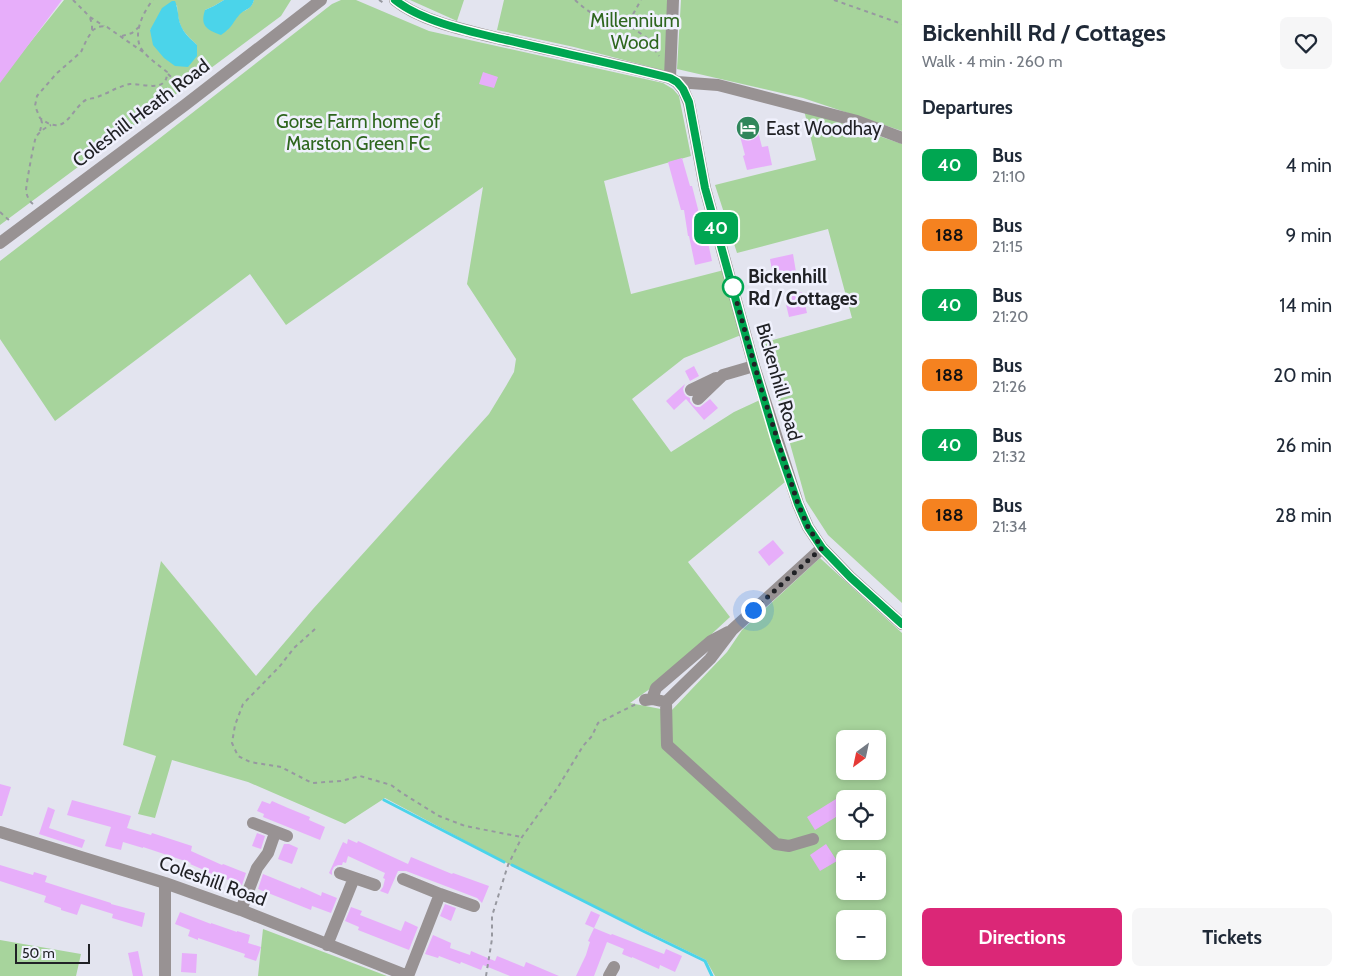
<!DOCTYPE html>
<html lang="en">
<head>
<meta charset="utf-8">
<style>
  :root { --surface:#fff; --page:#f6f6f7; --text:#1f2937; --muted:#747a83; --accent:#db2777 }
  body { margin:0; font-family:Cabin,sans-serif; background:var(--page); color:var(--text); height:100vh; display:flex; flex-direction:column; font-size:19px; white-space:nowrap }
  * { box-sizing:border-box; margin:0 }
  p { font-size:16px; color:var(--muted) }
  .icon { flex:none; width:28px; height:28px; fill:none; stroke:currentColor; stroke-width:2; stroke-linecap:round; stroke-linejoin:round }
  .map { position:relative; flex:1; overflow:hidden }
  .drawer { display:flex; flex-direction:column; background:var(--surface); width:450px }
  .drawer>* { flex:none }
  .badge { padding:0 10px; border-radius:8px; font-size:18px; line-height:32px }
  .needle { width:32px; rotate:213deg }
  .buttons { position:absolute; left:836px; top:730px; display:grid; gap:10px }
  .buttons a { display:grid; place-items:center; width:50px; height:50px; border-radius:8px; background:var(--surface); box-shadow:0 2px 8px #0003; font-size:25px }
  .scale { position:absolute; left:15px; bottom:12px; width:75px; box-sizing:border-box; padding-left:5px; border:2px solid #202125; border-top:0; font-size:14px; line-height:18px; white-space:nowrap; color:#202125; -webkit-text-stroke:4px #f0f1fd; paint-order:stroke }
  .you { position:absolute; width:25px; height:25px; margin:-12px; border:4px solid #fff; border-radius:50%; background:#1a73e8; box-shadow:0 0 0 8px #1a73e833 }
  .map>.badge { position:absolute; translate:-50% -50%; box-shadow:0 0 0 2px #fff }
  h2 { padding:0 20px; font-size:19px; line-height:45px }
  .round { display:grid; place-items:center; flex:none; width:52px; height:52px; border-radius:8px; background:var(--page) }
  .headline { display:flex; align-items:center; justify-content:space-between; height:85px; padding:0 20px }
  h1 { font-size:24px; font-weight:700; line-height:38px }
  .button { display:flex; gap:10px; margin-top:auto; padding:10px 20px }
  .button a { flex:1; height:58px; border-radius:8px; background:var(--accent); color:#fff; font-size:20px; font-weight:700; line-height:58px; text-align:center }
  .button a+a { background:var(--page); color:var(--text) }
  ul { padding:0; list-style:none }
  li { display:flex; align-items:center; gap:15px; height:70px; padding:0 20px }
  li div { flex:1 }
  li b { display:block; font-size:19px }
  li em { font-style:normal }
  li .badge { min-width:55px; font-weight:700; text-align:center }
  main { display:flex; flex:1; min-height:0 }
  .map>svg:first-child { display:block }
  .green { fill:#a7d49c; fill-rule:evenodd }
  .water { fill:#4bd4ea }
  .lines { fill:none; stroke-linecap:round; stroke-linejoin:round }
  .stream { stroke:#4bd4ea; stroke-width:3 }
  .building { fill:#e7aefa }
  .path { stroke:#9798a0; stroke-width:2; stroke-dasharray:4 4; stroke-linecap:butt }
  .minor { stroke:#989293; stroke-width:12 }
  .line-casing { stroke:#fff; stroke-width:11 }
  .line { stroke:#00a651; stroke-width:8 }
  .walk { stroke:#202125; stroke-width:5; stroke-dasharray:0 9 }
  .stop-dot { fill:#fff; stroke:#00a651; stroke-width:2.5 }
  .labels { text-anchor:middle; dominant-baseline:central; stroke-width:5; stroke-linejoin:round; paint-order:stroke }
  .park-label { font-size:19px; fill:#2e661e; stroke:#f0f1fd }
  .street-label { font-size:19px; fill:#202125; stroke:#f0f1fd }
  .poi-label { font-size:19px; fill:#202125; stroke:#f0f1fd; text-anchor:start }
  .stop-label { font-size:19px; font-weight:bold; fill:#202125; stroke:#f0f1fd; text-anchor:start }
</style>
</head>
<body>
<main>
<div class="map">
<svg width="902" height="976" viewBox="0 0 902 976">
  <rect width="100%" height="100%" fill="#e3e4ef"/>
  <path class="green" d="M64,0h160l-10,6 -9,4c16,1 43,10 49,-10h37l-10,16 -281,209v-145zM177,5c1,21 5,26 20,40l-47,-15z
    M341,0h15l73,31 234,52 10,6 6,7 12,60 -87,25 27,113 93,-24 17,65 -57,23 -52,41 39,53 63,-40 28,-13 23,83 -97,80 42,55 -69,64 -31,22 41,8 56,-59 15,-22 78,-72 82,75v343h-187l-9,-16 -192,-93 -129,-69 -40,26 -97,-42 -76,-22 -17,58 -17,-4 18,-58 -33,-11 38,-184 95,115 57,-67 176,-195 17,-28 8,-14 2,-13 -49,-75 16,-97 -197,138 -36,-51 -195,147 -55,-82v-78l160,-123 172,-134zM845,739h33v32h-33zM845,799h33v32h-33zM845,859h33v32h-33zM845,919h33v32h-33z
    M410,0h54l-7,21z
    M504,0h165l-3,71 -92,-24 -77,-17z
    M681,0h221v131l-99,-33 -126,-29z
    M804,110l98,34v459l-74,-68 -22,-34 -44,-158 90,-25 -24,-89 -91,24 -22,-68 101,-25z
    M263,929l124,47h-129z
    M0,940l81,14 -5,22h-76z"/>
  <path class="water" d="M224,0h30c-3,10 -7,8 -14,14 -8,9 -7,13 -19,21 -15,-5 -21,-10 -16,-25l9,-4z
    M172,1h3c2,5 2,7 3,12 1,15 8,22 19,32v11l-9,11 -13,-1 -11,-8 -11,-13 -3,-15 12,-22z"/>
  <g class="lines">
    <path class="stream" d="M384,800l120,62
      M512,865l131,66 62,30 7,15"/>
  </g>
  <path class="building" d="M0,0h62l-62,83z
    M483,72l15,5 -4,11 -15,-4z
    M755,120l7,27 6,-1 4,19 -25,5 -4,-14 2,-1 -8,-30z
    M682,158l8,28h2l7,27h2l5,25h1l5,23 -17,4 -6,-29h-1l-4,-26h-3l-13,-48z
    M793,254l3,18 -23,4 -3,-17z
    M802,292l5,21 -18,4 -5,-21z
    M694,366l5,10 -9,5 -5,-10z
    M685,384l-2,5 1,4 2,3 4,2v3l3,4 3,2h4l10,-8 8,9 -14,12 -18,-21 -12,11 -8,-9z
    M773,540l11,13 -15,13 -11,-14z
    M0,784l11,3 -9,29h-2z
    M836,799l8,13 -29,18 -8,-13z
    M72,800l59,16 -4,12 24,7 1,-2 40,13 -1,5 31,14 1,-1 23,9 -4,12 -38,-14v-1l-14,-6 1,-1 -48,-16v1l-20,-6 -2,8 -16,-4 6,-19 -44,-12z
    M262,801l8,3 2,-3 16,7 22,9 -1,3 16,7 -5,13 -57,-23 1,-3 -7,-3z
    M48,807l7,3 -6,18 36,12 -3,8 -43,-14z
    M257,833l8,3 -4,13 -9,-3z
    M348,839l9,4 1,-2 50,23 3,-7 41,17 1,-1 36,13 -7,17 -5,-5 -71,-27h-8l-10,23 -8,-3 3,-4 2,-8 -2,-1 2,-5 -37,-17 -2,7 -3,-1 -1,3h-4l-4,2 -2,4v4l-3,-2 14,-31 4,2z
    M284,844h5l9,4 -6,16 -14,-5z
    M826,844l11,17 -17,10 -10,-16z
    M0,865l33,10 1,-3 13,4 -2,6 66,21v1l34,9 -3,14 -30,-9 1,-4 -32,-10 -4,11 -16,-5v-2l-17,-6 2,-6 -46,-15z
    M263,874l37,15 1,-2 20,9 1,-4 15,6 -6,15 -19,-7 -1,4 -53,-21z
    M445,904l11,4 -5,13 -11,-5z
    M351,907l11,4 -2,4 41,16 4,-10 13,6 -9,23 -51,-20 1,-3 -14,-6z
    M591,911l9,4 -6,13 -9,-4z
    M180,912l31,12v-1l26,9v-1l13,4 -2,8 13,4 -5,14 -12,-4 1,-3 -47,-16v2l-10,-4 2,-6 -15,-6z
    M594,928l17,7 1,-1 52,20 2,-5 16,7 -7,16 -15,-7 -1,4 -27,-12v1l-10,-4 2,-5 -17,-7 -13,34h-18l10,-21 4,-13 -2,-1z
    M433,935l18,8 -1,5 20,7 1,-4 24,10 2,-5 27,11 2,-5 33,14h-49l-27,-11 -2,5 -20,-8 -1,2 -21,-8 -1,2 -13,-4z
    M138,951l5,25h-10l-5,-23z
    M182,953l15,1 -1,19 -15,-1z"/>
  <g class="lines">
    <path class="path" d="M73,0l17,17 14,9
      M379,0l5,3
      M575,0l8,7 11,8 31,8 5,3 17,12 12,18
      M834,0l68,24
      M90,18l2,6v6
      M619,21l13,-5 9,-16
      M630,26l2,-10
      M122,36l10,-3 7,-6
      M143,52l-36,-25 -3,-1 -6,1 -5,3 -6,9 -6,13 -25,22 -19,22 -2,10 5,12c24,19 29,-4 43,-16 4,-4 9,-3 14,-5 6,-2 12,-5 18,-8 5,-2 10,-4 15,-5 11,-1 38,10 37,-12 -7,-6 -18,-13 -24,-21 -12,-15 0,-39 10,-51
      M168,74l17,16
      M40,131l2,-8 -1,-4
      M33,204c-4,-3 -6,-8 -7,-13 0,-6 8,-50 10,-54 3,-5 10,-10 15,-12
      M0,212l11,10
      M315,629l-21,19 -14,18 -37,38 -8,21 -3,18 6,13 12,6 31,5 31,16 29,-2 19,-5 31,9 11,8 37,23 26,10 57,11
      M486,976l6,-37v-23l16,-51 14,-28 36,-50 25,-41 9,-10 6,-13 38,-19"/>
    <path class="minor" d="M395,0c28,23 79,32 115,41 53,12 107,23 160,37l7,4 6,7 6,14 16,85 49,178 44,138 10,23 14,21 28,29 52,47
      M670,78l3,-78
      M677,82l41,3 139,36 45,17
      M0,243l185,-138 136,-105
      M691,390l25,-12
      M698,399l25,-24 31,-9
      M652,699l4,-11 55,-47 17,-9
      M645,700l7,-1 14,3 44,-43 22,-29 90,-82
      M666,702l1,43 109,99 13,2 24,-7
      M253,823l34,13
      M0,832l165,51 76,27 167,66
      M340,873l35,12
      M403,879l37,15 34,12
      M241,910l16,-42 11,-15 7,-20
      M327,945l27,-67
      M165,976v-93
      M408,976l32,-82
      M609,976l5,-9"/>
  </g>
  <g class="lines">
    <g class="line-casing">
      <path id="line" d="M395,0c27,22 77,32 111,40 55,13 110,24 164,38l7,4 6,7 6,13 16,86 49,178 22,74 22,64 10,23 14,21 28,29 52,47"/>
    </g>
    <use href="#line" class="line"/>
    <path class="walk" d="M733,287l-3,-9 31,110 37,116 10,23 14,21 -69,62"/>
  </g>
  <defs>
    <g id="hotel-disc" transform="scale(1.25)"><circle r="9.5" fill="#30865b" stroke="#f0f1fd"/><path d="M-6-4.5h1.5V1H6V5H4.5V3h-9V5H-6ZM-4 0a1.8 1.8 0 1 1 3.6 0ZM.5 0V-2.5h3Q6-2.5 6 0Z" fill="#fff"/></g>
  </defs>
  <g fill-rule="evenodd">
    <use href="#hotel-disc" x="748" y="128"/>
  </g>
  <circle class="stop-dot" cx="733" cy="287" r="10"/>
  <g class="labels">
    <g class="park-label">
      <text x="635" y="20">Millennium<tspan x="635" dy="22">Wood</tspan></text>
      <text x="358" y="121">Gorse Farm home of<tspan x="358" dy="22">Marston Green FC</tspan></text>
    </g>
    <g class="street-label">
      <text transform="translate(141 113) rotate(-37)">Coleshill Heath Road</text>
      <text transform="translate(779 382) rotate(74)">Bickenhill Road</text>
      <text transform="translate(213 881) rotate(20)">Coleshill Road</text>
    </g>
    <g class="poi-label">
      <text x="766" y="128">East Woodhay</text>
    </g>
    <g class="stop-label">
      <text x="748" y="276">Bickenhill<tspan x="748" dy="22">Rd / Cottages</tspan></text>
    </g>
  </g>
</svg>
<div class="buttons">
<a><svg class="needle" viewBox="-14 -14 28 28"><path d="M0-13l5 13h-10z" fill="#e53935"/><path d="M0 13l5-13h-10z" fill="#747a83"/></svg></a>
<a><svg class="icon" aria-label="locate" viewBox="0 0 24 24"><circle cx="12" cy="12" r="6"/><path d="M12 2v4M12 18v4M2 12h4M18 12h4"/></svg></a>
<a>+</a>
<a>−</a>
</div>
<div class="scale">50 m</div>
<div class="you" style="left:753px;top:610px"></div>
<b class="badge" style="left:716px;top:228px;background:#00a651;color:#fff">40</b>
</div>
<section class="drawer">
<div class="headline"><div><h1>Bickenhill Rd / Cottages</h1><p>Walk · 4 min · 260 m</p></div><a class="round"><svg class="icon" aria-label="heart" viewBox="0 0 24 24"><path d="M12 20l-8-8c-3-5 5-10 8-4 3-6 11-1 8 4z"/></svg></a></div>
<h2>Departures</h2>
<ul>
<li><span class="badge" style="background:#00a651;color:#fff">40</span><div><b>Bus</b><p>21:10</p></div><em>4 min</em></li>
<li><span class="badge" style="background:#f58220;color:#111">188</span><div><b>Bus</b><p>21:15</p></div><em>9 min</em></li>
<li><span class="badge" style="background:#00a651;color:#fff">40</span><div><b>Bus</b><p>21:20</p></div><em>14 min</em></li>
<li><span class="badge" style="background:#f58220;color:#111">188</span><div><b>Bus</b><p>21:26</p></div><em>20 min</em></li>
<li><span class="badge" style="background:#00a651;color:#fff">40</span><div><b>Bus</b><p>21:32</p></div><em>26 min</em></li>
<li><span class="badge" style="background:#f58220;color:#111">188</span><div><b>Bus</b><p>21:34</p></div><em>28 min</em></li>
</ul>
<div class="button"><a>Directions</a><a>Tickets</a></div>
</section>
</main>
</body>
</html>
